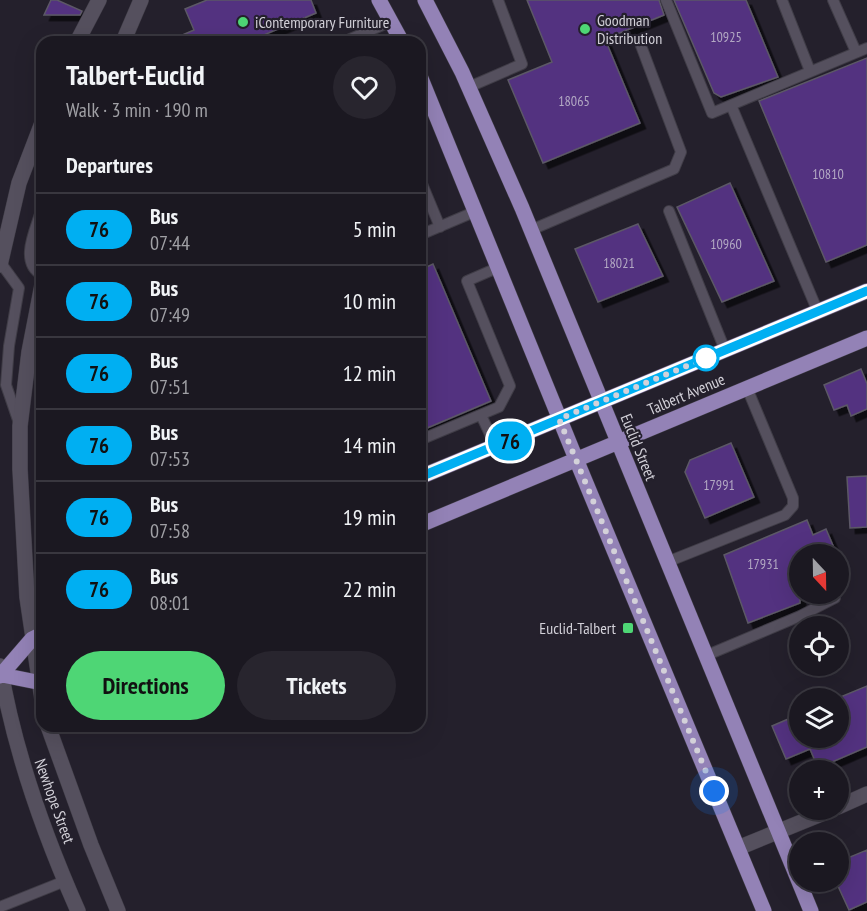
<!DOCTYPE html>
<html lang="en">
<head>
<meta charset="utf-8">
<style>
  :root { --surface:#1b1821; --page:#28252e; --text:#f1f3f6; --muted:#a0a0a5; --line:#39373f; --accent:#4ed675 }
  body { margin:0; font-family:"PT Sans Narrow",sans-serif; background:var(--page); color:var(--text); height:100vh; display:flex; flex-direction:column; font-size:22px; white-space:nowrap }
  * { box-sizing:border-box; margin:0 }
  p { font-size:20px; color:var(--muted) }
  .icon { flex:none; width:33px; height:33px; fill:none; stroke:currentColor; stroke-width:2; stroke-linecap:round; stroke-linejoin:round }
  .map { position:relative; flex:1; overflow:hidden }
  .drawer { position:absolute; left:36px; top:36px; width:390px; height:696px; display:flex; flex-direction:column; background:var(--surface); border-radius:18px; box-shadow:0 6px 24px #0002,0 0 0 2px var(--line) }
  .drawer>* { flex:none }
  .badge { padding:0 12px; border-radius:20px; font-size:21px; line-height:39px }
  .needle { width:39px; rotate:158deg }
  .controls { position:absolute; left:789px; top:544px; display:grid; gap:12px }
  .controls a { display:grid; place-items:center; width:60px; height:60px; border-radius:50%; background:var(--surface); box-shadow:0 6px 24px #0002,0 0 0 2px var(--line); font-size:30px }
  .you { position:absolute; width:30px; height:30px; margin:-15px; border:4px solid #fff; border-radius:50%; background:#1a73e8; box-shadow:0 0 0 9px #1a73e833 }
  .map>.badge { position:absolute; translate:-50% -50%; box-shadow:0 0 0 3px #fff }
  h2 { padding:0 30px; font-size:22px; line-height:54px }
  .round { display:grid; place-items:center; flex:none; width:63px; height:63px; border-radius:32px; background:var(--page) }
  .head { display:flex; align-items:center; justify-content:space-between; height:102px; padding:0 30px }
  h1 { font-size:28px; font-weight:700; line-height:45px }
  .primary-button { display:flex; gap:12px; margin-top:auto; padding:12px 30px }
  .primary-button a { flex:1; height:69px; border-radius:36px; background:var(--accent); color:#111; font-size:24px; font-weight:700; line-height:69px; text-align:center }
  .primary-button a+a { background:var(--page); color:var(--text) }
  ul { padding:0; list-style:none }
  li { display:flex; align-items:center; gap:18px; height:72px; padding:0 30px; border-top:2px solid var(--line) }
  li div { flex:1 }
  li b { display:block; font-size:22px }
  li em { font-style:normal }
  li .badge { min-width:66px; font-weight:700; text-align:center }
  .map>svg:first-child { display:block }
  .building { fill:#523180; stroke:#5c5866; stroke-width:1.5; filter:url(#shadow) }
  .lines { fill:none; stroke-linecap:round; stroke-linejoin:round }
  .service-casing { stroke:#403d47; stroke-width:12 }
  .minor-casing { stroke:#403d47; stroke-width:16 }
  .tertiary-casing { stroke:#403d47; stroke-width:16 }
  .primary-casing { stroke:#403d47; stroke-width:16 }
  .service { stroke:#55505e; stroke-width:10 }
  .minor { stroke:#55505e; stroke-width:15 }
  .tertiary { stroke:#55505e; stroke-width:15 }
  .primary { stroke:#9382b6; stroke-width:15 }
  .line-casing { stroke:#fff; stroke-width:14 }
  .line { stroke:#00aff2; stroke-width:9 }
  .walk { stroke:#d3d1d9; stroke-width:6; stroke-dasharray:0 10.8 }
  .poi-dot { fill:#4ed675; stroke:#24202c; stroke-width:2 }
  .stop-dot { fill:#fff; stroke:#00aff2; stroke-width:3 }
  .labels { text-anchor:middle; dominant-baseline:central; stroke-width:4.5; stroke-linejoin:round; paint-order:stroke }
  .number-label { font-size:14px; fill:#b3a9c3 }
  .poi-label { font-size:16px; fill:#d3d1d9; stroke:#24202c; text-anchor:start }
  .street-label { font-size:16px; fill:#d3d1d9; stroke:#24202c }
</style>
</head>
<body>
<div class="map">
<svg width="867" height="911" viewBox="0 0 867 911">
  <defs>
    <filter id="shadow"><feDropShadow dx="5.5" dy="5.5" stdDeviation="0" flood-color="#0009"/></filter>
  </defs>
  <rect width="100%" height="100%" fill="#24202c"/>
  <path class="building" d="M51,0h6l25,11 -2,4h-36z
    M207,0h104l5,13 -69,29h-81l28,-12 -9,-21z
    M527,0h132l5,15 -59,24 35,84 -97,40 -35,-83 44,-18z
    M674,0h72l32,77 -57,20 -7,-4z
    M867,58v187l-41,17 -67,-161z
    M730,183l44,98 -52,21 -45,-95z
    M638,224l25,52 -65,26 -23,-53z
    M433,264l58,137 -71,30v-161z
    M861,369l6,15v25l-16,7 -4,-11 -13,5 -10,-25z
    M731,443l23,54 -49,21 -20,-46 5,-12z
    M867,476v51l-17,1 -3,-51z
    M807,520l6,15 13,-6 11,26h-37v48l-52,20 -24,-68z
    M867,686v61l-49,21 -8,-19 -24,10 -14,-33 28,-12v24h38v-40z
    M867,850v52l-18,8 -11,-24v-24z"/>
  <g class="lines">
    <g class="service-casing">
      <path id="service" d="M666,0l46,113 155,-65
        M782,0l28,71
        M833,0l23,52
        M343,42l47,-20
        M469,87l53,-23 -24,-64
        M731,105l87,207
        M420,179l20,48
        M42,208c-6,21 -24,54 0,67
        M669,211l56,139
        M531,230l143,-61 7,-17 -41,-109
        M420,235l54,-23
        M0,262l19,26 -10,58 -3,39 12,35
        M481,415l15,32
        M420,440l79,-33 11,-21 -43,-105 30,-13
        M667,562l118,-47 8,-9v-8l-46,-110
        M705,656l95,-40 35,-18
        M0,907l65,-26"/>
    </g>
    <g class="minor-casing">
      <path id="minor" d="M838,807l29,-13
        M738,848l93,-38"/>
    </g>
    <g class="tertiary-casing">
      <path id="tertiary" d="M77,42l22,-42
        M123,42l18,-42
        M0,265l19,-82 23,-60
        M42,285l-13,67 -9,74v43l7,128 15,102
        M0,666c14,85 43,166 78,245
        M48,726l43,119 27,66"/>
    </g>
    <g class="primary-casing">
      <path id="primary" d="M379,0l23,42
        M425,0l37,72 60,136 289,703
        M420,76l156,383 188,452
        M420,477l447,-186
        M420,525l447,-187
        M2,675l40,8
        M0,676l32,-37 10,-5"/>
    </g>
    <use href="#service" class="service"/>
    <use href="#minor" class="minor"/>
    <use href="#tertiary" class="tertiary"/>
    <use href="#primary" class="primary"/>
  </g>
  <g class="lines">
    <g class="line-casing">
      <path id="line" d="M420,477l447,-186"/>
    </g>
    <use href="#line" class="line"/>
    <path class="walk" d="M706,358l-147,61 155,372"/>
  </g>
  <g class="poi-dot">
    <circle cx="243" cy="22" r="6"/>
    <circle cx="585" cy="29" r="6"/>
    <rect x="622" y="622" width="12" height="12" rx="3"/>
  </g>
  <circle class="stop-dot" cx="706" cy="358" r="12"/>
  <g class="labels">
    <g class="number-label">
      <text x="726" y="37">10925</text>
      <text x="574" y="101">18065</text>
      <text x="828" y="174">10810</text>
      <text x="726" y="244">10960</text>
      <text x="619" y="263">18021</text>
      <text x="719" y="485">17991</text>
      <text x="763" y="564">17931</text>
    </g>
    <g class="poi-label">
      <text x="597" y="20">Goodman<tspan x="597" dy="18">Distribution</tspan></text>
      <text x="255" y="22">iContemporary Furniture</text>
      <text x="616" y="628" text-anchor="end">Euclid-Talbert</text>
    </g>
    <g class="street-label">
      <text transform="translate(686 394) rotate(-23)">Talbert Avenue</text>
      <text transform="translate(639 447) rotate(68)">Euclid Street</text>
      <text transform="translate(55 801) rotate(70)">Newhope Street</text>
    </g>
  </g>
</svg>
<div class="controls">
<a><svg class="needle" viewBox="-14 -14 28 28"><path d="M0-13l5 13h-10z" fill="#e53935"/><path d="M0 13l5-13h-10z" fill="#a0a0a5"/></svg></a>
<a><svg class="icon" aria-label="locate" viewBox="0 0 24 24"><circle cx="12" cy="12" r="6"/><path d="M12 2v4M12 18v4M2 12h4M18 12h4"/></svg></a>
<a><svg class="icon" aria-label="layers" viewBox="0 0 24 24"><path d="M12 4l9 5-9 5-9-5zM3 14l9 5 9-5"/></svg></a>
<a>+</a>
<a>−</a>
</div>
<div class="you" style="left:714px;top:791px"></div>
<b class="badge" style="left:510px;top:441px;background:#00aff2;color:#111">76</b>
<section class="drawer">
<div class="head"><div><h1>Talbert-Euclid</h1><p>Walk · 3 min · 190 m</p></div><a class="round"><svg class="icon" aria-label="heart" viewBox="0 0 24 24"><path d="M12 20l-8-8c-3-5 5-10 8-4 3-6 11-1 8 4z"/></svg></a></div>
<h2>Departures</h2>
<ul>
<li><span class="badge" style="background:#00aff2;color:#111">76</span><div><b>Bus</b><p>07:44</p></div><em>5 min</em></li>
<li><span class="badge" style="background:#00aff2;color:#111">76</span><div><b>Bus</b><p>07:49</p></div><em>10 min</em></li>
<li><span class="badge" style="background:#00aff2;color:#111">76</span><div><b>Bus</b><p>07:51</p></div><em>12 min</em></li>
<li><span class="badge" style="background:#00aff2;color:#111">76</span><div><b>Bus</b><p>07:53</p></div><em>14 min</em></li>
<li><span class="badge" style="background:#00aff2;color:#111">76</span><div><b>Bus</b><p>07:58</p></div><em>19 min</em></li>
<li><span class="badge" style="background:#00aff2;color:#111">76</span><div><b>Bus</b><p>08:01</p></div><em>22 min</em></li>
</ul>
<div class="primary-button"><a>Directions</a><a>Tickets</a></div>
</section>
</div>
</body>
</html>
